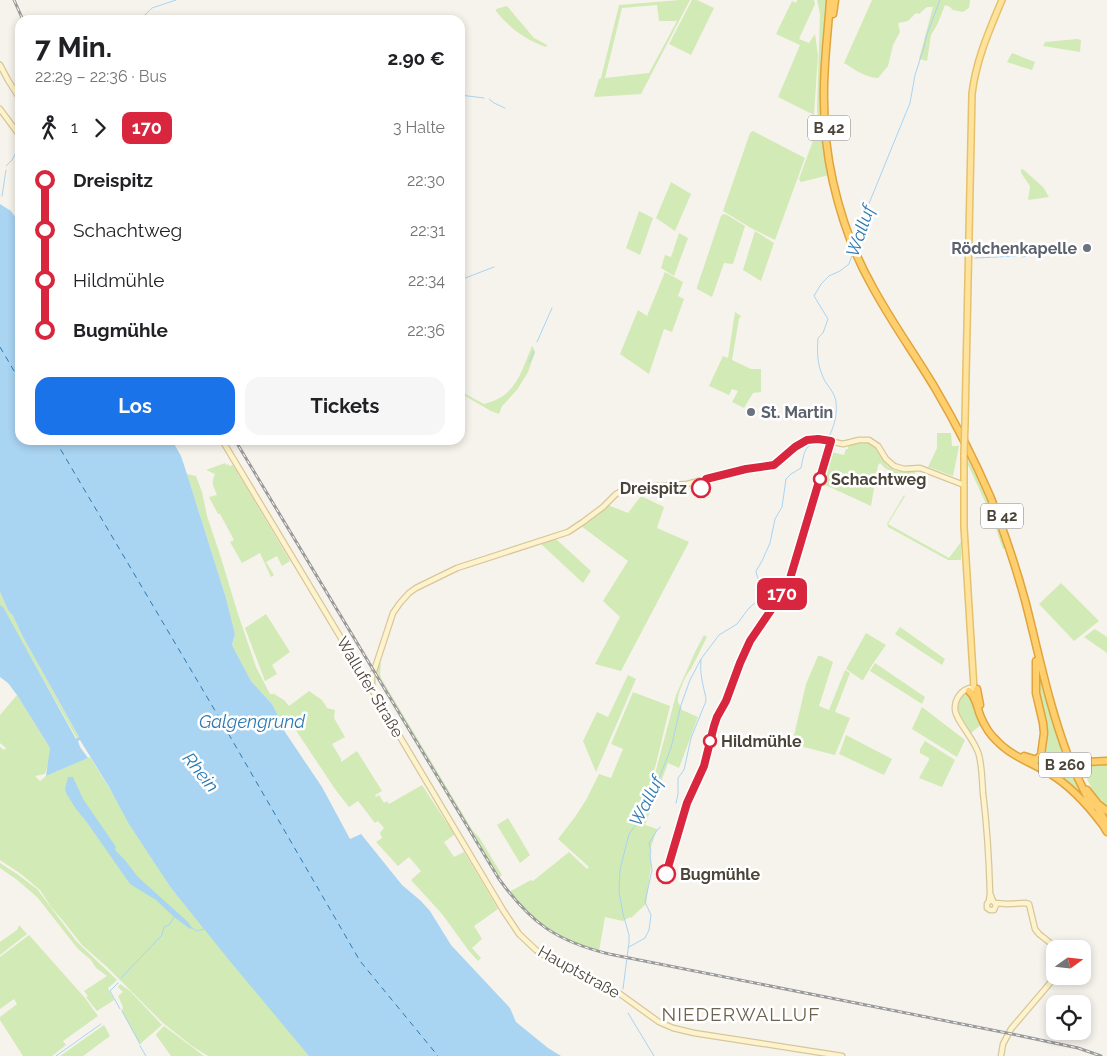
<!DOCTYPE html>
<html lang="de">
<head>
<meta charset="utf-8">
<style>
  :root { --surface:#fff; --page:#f6f6f6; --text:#202124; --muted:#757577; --accent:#1a73e8 }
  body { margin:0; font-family:Raleway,sans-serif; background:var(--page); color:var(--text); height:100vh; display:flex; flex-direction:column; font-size:19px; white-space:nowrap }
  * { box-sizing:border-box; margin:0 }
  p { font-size:16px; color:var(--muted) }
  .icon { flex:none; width:28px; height:28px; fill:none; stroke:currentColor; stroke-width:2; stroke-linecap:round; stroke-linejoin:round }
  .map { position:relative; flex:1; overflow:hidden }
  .details { position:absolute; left:15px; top:15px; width:450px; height:430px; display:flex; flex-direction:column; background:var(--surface); border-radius:15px; box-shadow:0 2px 8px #0003 }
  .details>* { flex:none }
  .badge { padding:0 10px; border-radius:8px; font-size:18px; line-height:32px }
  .needle { width:32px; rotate:75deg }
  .fabs { position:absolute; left:1046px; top:940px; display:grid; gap:10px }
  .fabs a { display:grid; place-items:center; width:45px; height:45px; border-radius:10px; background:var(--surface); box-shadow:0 2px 8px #0003; font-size:25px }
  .map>.badge { position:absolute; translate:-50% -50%; box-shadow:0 0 0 2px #fff }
  .legs { display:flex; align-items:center; gap:8px; height:55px; padding:0 20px; font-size:16px }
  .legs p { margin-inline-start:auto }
  .overview { display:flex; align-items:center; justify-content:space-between; height:85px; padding:0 20px }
  h1 { font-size:28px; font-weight:700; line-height:38px }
  .button { display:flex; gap:10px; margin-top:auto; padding:10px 20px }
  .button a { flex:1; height:58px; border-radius:15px; background:var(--accent); color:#fff; font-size:20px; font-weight:700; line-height:58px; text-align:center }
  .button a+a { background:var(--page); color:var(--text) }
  ul { padding:0 20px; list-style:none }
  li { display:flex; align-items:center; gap:18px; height:50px; font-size:19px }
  li i { display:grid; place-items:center; width:8px; height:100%; margin:0 6px; background:currentColor }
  li i::after { content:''; width:12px; height:12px; margin:-6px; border:4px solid; border-radius:50%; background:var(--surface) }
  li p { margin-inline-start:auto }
  li:first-child i { background:linear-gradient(#0000 50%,currentColor 0) }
  li:last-child i { background:linear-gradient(currentColor 50%,#0000 0) }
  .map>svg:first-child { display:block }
  .green { fill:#d2eab5; fill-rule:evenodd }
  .water { fill:#a9d4f2 }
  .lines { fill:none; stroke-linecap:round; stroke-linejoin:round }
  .stream { stroke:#a9d4f2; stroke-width:1 }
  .ferry { stroke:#2e7ab2; stroke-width:1; stroke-dasharray:6 5; stroke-linecap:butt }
  .secondary-casing { stroke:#d6c79b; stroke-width:7 }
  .primary-casing { stroke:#e6c16a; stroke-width:8 }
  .highway-casing { stroke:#e0a43c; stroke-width:9 }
  .secondary { stroke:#fff3cd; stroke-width:4.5 }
  .primary { stroke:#ffe39c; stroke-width:5 }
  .highway { stroke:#ffcf6e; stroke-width:6 }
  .rail-casing { stroke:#9a9a9a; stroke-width:3 }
  .rail { stroke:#fff; stroke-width:1; stroke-dasharray:4; stroke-linecap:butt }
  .primary-bridge-casing { stroke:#e6c16a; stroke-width:8; stroke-linecap:butt }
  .highway-bridge-casing { stroke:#e0a43c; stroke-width:9; stroke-linecap:butt }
  .primary-bridge { stroke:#ffe39c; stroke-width:5 }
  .highway-bridge { stroke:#ffcf6e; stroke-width:6 }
  .line-1-casing { stroke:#fff; stroke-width:11 }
  .line-1 { stroke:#d7263d; stroke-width:8 }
  .worship-dot { fill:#6b7280; stroke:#fff; stroke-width:2 }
  .stop-1-dot { fill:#fff; stroke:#d7263d; stroke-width:2.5 }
  .labels { text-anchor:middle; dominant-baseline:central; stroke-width:5; stroke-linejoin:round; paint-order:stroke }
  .shield { fill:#fff; stroke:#817c74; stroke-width:1 }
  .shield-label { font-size:15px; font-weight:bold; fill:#4b4439 }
  .worship-label { font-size:16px; font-weight:bold; fill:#5b616d; stroke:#fff; text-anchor:end }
  .stop-label { font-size:16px; font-weight:bold; fill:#4b4439; stroke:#fff; text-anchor:start }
  .street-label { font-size:16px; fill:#4b4439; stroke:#fff }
  .water-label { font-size:18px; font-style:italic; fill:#2e7ab2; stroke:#fff }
  .quarter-label { font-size:19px; letter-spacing:1px; fill:#6e6250; stroke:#fff }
</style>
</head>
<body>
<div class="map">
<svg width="1107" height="1056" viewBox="0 0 1107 1056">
  <rect width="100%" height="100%" fill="#f6f3ec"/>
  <path class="green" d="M680,0h10l-49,94 -46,3 -1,-1 5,-17 3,-1h-1l18,-73zM657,5l2,16h18l-28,52 -44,5 17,-70z
    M692,0h5l17,8 -23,47 -22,-11z
    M797,0h17l1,4 -16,35 10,4 6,-9 3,21 -4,60 -36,-18 22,-52 -24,-11 16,-33 4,2z
    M817,0h9l-5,79 -1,26 9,70 -28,7 -1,-1 -1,-2 19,-52 -1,-19 3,-94z
    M872,0h98l-1,8 -6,4 -10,-2 -3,-3 -5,-2 -7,18 -7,12 -4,26 -8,-2 14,-52h-6l-8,7 -3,-1 -8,8 -10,2 2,9 -7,13 -5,21 -10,12c-12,0 -24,-9 -34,-15z
    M507,6l27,32 13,7 -1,2c-20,-7 -37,-19 -50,-36v-2z
    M1077,39l4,1 -1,12 -37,-6 2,-4z
    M1012,53l23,9 -3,8 -25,-8z
    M753,131l52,27 -30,82 -24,-12 -28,-17 27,-78z
    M1021,169l3,1 19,17 6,10 -21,3 2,-14 -9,-13z
    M671,182l20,12 -16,37 -19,-13z
    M639,211l14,7 -13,37 -14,-7z
    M723,214l4,1 18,11 -12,38 -9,-1 -12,34 -15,-8v-2l24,-71z
    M755,231l19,12 -13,38 -18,-11z
    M679,233l9,5 -14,38 -13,-8 4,-13 6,2z
    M665,272l18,10 -5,14 6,3 -12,33 -8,-3 -15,45 -29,-20 18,-44 9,6z
    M735,312l6,4 -2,3 -7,41 19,9h10v23l-8,1 -9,15 -12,-6 6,-11 -6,-2 -3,6 -20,-9 14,-30 5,2z
    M532,346l1,1 2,6 -7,19 -11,18 -15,16 -3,8 -8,-3 -31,-18v-2l24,13c32,-7 37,-32 48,-58z
    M937,433h14l1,13h7l-6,30 -25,-9 9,-19z
    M863,442c17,1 16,20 29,27 7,4 16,2 24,1l-5,11 -25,-12 -6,-6 -2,2 -7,41 -50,-23 7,-27h3l1,-4 12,3 2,-6h2v-4z
    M967,458c15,29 28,59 38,90l-2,1c-3,-7 -5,-15 -8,-23 -8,-21 -18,-42 -28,-63z
    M225,463l1,2 2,-1 1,2 4,-1 57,96 -8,5 -5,-10 -11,6 8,13 -3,2 -11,-24 -18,10 -12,-21 4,-2 -14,-26h-2l-9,-17 8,-2c-4,-9 -6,-12 -2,-21l-9,-4z
    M187,474l9,2 6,16 5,24 14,42 17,56 18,53 14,27h4l10,6 5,6 20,-15 13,9 5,8 8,2 -1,8 11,19 -13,7 9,15v3l16,-11 25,40 -7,4 1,2 3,-2 5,8 3,-2 2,3 33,-19 30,46 2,4 -10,7 10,15 10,-5 34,57 -24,17 8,13 -10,9 9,10 -3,3 -9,-10 -27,-37 -31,-34 10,-9 -12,-14 -11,9 -22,-24 6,-4 -2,-5 4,-5 -6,-7 -3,2 -17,-22 -9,6 -14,-18 -48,-72 -5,6 -10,-19 -21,-23 -19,-36 3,-11 -9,-36z
    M904,495l1,1 -17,28 61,34 12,-16v18h-13l-60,-33 -1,-3z
    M641,496l23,11 -7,21 32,14 -68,129 -26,-7 25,-47 -17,-16 25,-40 -47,-35 27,-21 20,8z
    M556,539l35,32 -8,12 -42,-39z
    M1061,583l38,38 -25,20 -35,-37z
    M0,592l8,18 5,6 10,21 56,100 -2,2 -58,-102 -19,-1z
    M266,614l24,38 -18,13 5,9 -12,7 -20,-53z
    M900,627l45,32 -3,6 -47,-31z
    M1095,629l12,8v16l-23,-16z
    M866,633l20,12 -14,20 -9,15h-1l-16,-11z
    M704,635l3,2 -16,32c-5,5 -14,25 -13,33 1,2 3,5 4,8l16,7 -19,51 -11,-5 -23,62 12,4 -7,21 1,15 -5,39 -15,14 -1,-1 -7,4 -18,-4 -6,34c-39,-11 -64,-28 -90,-59l22,-12 2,1 36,-29 18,17 2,-2 -31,-28 17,-22 11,-17 13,-26 12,4 12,-29 -12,-5 22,-52 37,14 -14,58 -6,20 2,1 24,-90 19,-43z
    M818,656h3l12,6 -14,44 10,4 16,-40 5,3 -15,39 15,6 -15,37 -43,-11 14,-60z
    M1038,661l24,85 6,16 -29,-3 4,-7 -5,-51z
    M381,663l-1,10 1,5 92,153 6,6 23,38 -3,3 -120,-201 -3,-7 2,-6z
    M875,663l50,34 -3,7 -52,-33z
    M628,675l8,4 -40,93 -13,-31 14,-29 11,5z
    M968,693l2,1 12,30 -11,9c-8,-11 -26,-34 -3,-40z
    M17,695l33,53 -1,13 -4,13 -10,2 5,5 6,-5 44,-19 81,131 139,168h-102l-16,-10 -29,-23 -56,-56 -25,-22 -18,-23 -13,-15 -11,-17 -19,-16 -21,-14v-113l4,3 2,-2 -6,-5v-28z
    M922,707l43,33 -8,17 -45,-28z
    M846,735l46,24 -8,16 -45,-21z
    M925,741l30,19 -13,27 -23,-9 10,-18v-2l-9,-5v-4z
    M1033,763l19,3 17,1 2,1 16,36z
    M1107,765v45l-9,-8 -17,-36z
    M508,818l22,37 -10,8 -23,-38z
    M0,863l17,11 20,15 40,53 40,38 -9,8 6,12 -17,11 -11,-14 2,-1 -4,-5 23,-15 -11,-8 -5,-8 -13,-11 -41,-52 -21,-18 -16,-11z
    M19,925l8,9 -27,21v-13l17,-12z
    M29,935l56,63 13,18 -35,25 3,4 -14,11h-29l-23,-36v-3l17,-13 -3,-5 -14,10v-52z
    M120,984l10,7 32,34 -22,19 -18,-33 1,-4 -5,-11 5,-4 -5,-5z
    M104,1025l6,11 -27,20h-23z
    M164,1026l40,30h-33l-15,-21 1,-2z"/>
  <path class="water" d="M0,204l11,7 9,13v216h152l9,16 6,18 39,124 9,36 -3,11 19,36 21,23 10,19 3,9 37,55 28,52 11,-5 41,51 19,16 9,10 21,34 59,63 6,14 32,26 13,8h-252l-80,-96 -58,-72 -42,-64 -20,-37 -29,-47 -2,1 2,6 8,11 -42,18 4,-28 -33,-53 -9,-12 -8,-6v-72l3,2 73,132 3,-2 -56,-100 -10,-21 -5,-6 -8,-18z
    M68,777h5l10,22 33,48 -1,3 9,9 14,18 50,45 4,6 -2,1 -16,-12 -18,-17 -26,-16 -44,-63 -10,-12 -10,-16 -1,-4z"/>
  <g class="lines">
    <path class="stream" d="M134,20l11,-5 7,-7 24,-8
      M460,95l24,3
      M489,99l5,4 11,5
      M6,166l6,-6 8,-15
      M2,196l4,-26
      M460,199l3,-1
      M856,244l12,-38 42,-103 5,-28 9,-28 3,-13 13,-34
      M1050,248l11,-4
      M1022,257l20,-5
      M975,258l42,-2
      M460,280l34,-13
      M537,342l15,-34
      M529,362l5,-11
      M828,438c7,-11 12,-33 5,-45 -3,-6 -8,-10 -10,-16 -6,-14 -6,-24 -5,-39l5,-5 5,-14 -14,-23 7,-12 8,-8 11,-5 9,-7 4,-11
      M711,748l6,-27 11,-19 11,-35 9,-20 43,-63 29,-101
      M676,803l2,-9v-16l6,-8 7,-32 15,-37c0,-6 -2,-10 -3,-16 -2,-9 -3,-16 -2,-25
      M192,928l5,3 7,-2
      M629,947l16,-9 4,-8 2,-15 -6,-13 7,-32 -2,-15 1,-4 -2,-8c4,-5 6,-11 11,-16
      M121,978l41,-43 2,-8 5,-2 5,-8
      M118,983l-8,8 10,18
      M623,989l6,-47v-7l-6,-21 -4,-22 1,-22 9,-36 9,-12 12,-21 21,-53 10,-43 9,-25 11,-21 18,-24 18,-11 12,-16 11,-9 2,-12 -5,-11 -1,-5 6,-10 8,-18 5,-24 7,-12 4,-28 5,-5 10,-6c3,-14 3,-26 20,-26
      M122,1011l18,33
      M628,1013l26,43
      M140,1046l6,10
      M56,1056l45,-32"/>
    <path class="ferry" d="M0,347l20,34
      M55,440l162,274 143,247 78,95"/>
    <g class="secondary-casing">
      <path id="secondary" d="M0,65l8,15 12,19
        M0,109l20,27
        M222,440l140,233 141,237 16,24 17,16 12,8 68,33 43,31 14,6 21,5 148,23
        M372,687v-10l21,-64 7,-10 9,-10 7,-5 41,-20 111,-36 15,-10 20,-15 13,-13 11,-6 60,-4 59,-15 24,-2 7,-4 18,-16 7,-4 9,-3h13l19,4 16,-4h10l9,6 8,13 8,7 10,3 16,-1 44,17
        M970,688c-8,2 -15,10 -15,20 -1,11 20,31 24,47 3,12 3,25 4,38 4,33 6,66 7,100l-1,8
        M990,893l3,8 3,4 -2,5h-4l-3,-2v-4l2,-3h4
        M995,903l12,1 19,-1 3,1 6,25 4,5 19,15
        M1001,1056l2,-12 8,-15 45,-53"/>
    </g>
    <g class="primary-casing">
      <path id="primary" d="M965,422l7,-328c4,-34 17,-63 30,-94
        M964,455v72l10,162h3"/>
    </g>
    <g class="highway-casing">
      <path id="highway" d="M830,0c-2,34 -7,67 -6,101 0,27 3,54 9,81 8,35 20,70 38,102 19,36 43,69 64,104 20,34 39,71 55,108 14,35 26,71 36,108 13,51 23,102 42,152
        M833,14l2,-14
        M977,689l3,16
        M969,691c7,6 8,16 11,24 4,10 9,19 17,26 14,15 35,22 52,32 22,13 38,31 53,51
        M1024,756c27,10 55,6 83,5
        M1036,760l5,-5 3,-22 -1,-10 -7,-30v-32
        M1075,772l17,35
        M1087,790l11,14 9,7
        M1093,800l14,24
        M1101,822l6,10"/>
    </g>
    <use href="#secondary" class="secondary"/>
    <use href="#primary" class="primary"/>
    <use href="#highway" class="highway"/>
    <g class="rail-casing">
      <path id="rail" d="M14,0l9,20
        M235,440l264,439c32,44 57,62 110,75l403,80 66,14 23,8"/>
    </g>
    <use href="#rail" class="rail"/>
    <g class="primary-bridge-casing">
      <path id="primary-bridge" d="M964,455l1,-33"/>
    </g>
    <g class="highway-bridge-casing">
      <path id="highway-bridge" d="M1072,755l7,17"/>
    </g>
    <use href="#primary-bridge" class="primary-bridge"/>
    <use href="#highway-bridge" class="highway-bridge"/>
  </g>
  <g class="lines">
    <g class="line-1-casing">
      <path id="line-1" d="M666,874l21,-71 17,-37 10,-40 3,-9 9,-16 14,-38 10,-22 34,-50 5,-9 42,-141 -13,-2 -11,1 -12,7 -21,18 -28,4 -40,10 -5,9"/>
    </g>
    <use href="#line-1" class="line-1"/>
  </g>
  <g class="worship-dot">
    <circle cx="1087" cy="248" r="5"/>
    <circle cx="751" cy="412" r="5"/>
  </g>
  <g class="stop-1-dot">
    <circle cx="820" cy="479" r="6"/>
    <circle cx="701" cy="488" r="9"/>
    <circle cx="710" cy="741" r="6"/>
    <circle cx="666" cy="874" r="9"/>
  </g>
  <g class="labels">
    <g class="shield">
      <rect x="808" y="115.5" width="42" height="25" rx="4"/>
      <rect x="981" y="503.5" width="42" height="25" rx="4"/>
      <rect x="1039" y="752.5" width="52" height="25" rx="4"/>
    </g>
    <g class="shield-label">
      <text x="829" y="128">B 42</text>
      <text x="1002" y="516">B 42</text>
      <text x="1065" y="765">B 260</text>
    </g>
    <g class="worship-label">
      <text x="1077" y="248">Rödchenkapelle</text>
      <text x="761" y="412" text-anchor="start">St. Martin</text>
    </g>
    <g class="stop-label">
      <text x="831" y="479">Schachtweg</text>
      <text x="687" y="488" text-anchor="end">Dreispitz</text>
      <text x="721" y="741">Hildmühle</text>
      <text x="680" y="874">Bugmühle</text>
    </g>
    <g class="street-label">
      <text transform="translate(370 687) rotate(59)">Wallufer Straße</text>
      <text transform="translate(579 972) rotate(29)">Hauptstraße</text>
    </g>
    <g class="water-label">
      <text transform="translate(860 231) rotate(-71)">Walluf</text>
      <text x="252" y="721">Galgengrund</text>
      <text transform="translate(201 772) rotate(51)">Rhein</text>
      <text transform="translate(646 801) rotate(-63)">Walluf</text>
    </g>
    <g class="quarter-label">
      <text x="741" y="1014">NIEDERWALLUF</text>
    </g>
  </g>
</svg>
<div class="fabs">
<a><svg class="needle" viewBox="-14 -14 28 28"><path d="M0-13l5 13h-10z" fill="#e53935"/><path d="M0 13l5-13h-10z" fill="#757577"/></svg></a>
<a><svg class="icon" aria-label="locate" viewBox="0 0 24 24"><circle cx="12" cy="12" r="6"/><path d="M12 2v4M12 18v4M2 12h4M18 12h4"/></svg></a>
</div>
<b class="badge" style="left:782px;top:594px;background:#d7263d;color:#fff">170</b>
<section class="details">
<div class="overview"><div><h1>7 Min.</h1><p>22:29 – 22:36 · Bus</p></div><b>2.90 €</b></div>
<div class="legs"><svg class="icon" aria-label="walk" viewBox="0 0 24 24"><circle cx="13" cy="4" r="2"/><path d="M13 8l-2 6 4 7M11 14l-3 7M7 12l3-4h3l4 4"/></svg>1<svg class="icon" aria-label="forward" viewBox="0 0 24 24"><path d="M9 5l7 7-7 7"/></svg><b class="badge" style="background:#d7263d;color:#fff">170</b><p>3 Halte</p></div>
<ul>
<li><i style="color:#d7263d"></i><b>Dreispitz</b><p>22:30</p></li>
<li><i style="color:#d7263d"></i><span>Schachtweg</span><p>22:31</p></li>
<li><i style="color:#d7263d"></i><span>Hildmühle</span><p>22:34</p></li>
<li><i style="color:#d7263d"></i><b>Bugmühle</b><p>22:36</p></li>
</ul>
<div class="button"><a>Los</a><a>Tickets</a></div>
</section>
</div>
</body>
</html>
